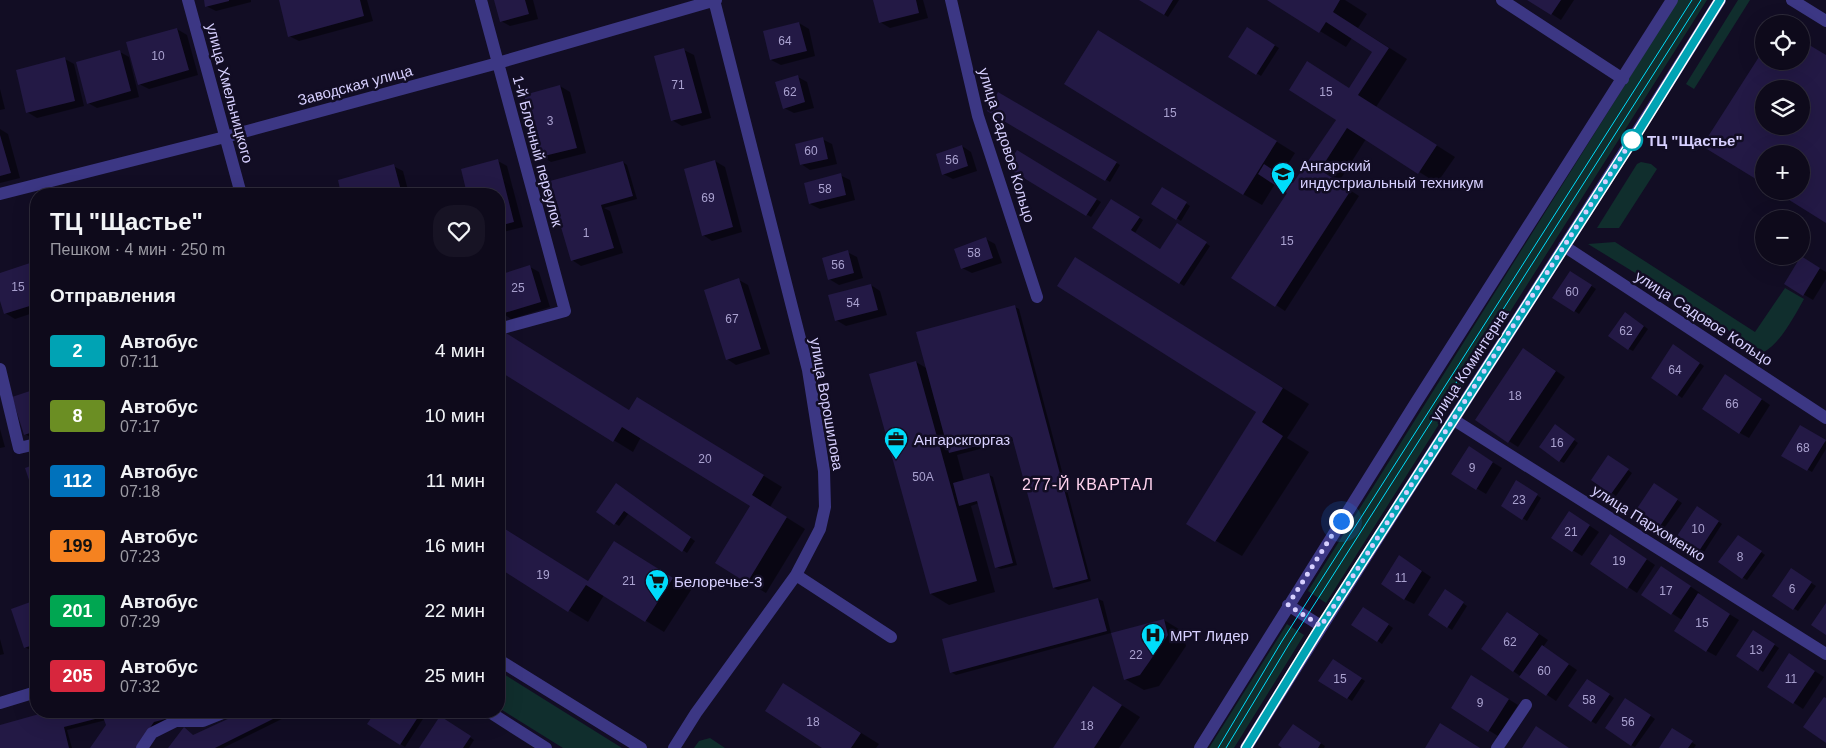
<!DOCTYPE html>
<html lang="ru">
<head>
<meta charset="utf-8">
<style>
  :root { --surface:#0e0a1b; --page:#171324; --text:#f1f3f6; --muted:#9b9aa3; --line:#2e2b3a }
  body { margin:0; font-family:Helvetica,sans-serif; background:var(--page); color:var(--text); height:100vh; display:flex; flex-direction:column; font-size:19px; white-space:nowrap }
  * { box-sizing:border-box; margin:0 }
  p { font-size:16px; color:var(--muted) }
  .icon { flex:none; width:28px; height:28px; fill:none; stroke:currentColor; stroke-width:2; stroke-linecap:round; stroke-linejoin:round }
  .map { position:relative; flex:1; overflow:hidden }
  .panel { position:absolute; left:30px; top:188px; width:475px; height:530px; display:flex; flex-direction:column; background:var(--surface); border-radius:20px; box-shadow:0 5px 20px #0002,0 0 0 1px var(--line) }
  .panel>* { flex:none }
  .badge { padding:0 10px; border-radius:4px; font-size:18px; line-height:32px }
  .tools { position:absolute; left:1755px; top:15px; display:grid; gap:10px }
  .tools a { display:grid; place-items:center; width:55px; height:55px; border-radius:50%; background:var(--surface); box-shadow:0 5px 20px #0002,0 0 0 1px var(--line); font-size:25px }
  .you { position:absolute; width:25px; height:25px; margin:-12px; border:4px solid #fff; border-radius:50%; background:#1a73e8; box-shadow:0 0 0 8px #1a73e833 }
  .map>.badge { position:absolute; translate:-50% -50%; box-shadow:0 0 0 2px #fff }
  h2 { padding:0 20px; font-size:19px; line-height:45px }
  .round { display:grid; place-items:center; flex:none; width:52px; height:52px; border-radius:20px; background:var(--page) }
  .overview { display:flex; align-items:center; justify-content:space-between; height:85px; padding:0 20px }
  h1 { font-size:24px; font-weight:800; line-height:38px }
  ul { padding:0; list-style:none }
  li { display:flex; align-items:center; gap:15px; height:65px; padding:0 20px }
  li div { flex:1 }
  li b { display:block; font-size:19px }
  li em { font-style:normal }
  li .badge { min-width:55px; font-weight:700; text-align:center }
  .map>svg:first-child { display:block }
  .green { fill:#102e2d }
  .shadow { fill:#0007 }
  .building { fill:#231945; fill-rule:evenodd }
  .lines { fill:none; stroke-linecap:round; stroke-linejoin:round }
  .minor { stroke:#3c3784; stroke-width:12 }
  .tram { stroke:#00dcfb; stroke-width:1 }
  .line-casing { stroke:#fff; stroke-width:11 }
  .line { stroke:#00a3b4; stroke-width:8 }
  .walk { stroke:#d7d0ff; stroke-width:5; stroke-dasharray:0 9 }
  .stop-dot { fill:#fff; stroke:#00a3b4; stroke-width:2.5 }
  .labels { text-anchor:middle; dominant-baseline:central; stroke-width:5; stroke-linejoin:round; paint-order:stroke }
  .number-label { font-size:12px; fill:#aaa2d0 }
  .street-label { font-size:15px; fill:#d7d0ff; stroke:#120d24 }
  .stop-label { font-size:15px; font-weight:bold; fill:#d7d0ff; stroke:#120d24; text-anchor:start }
  .poi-label { font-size:15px; fill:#d7d0ff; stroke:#120d24; text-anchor:start }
  .neighbourhood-label { font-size:16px; letter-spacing:1px; fill:#ffd2ee; stroke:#120d24 }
</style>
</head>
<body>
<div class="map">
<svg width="1826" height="748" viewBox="0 0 1826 748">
  <rect width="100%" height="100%" fill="#120d24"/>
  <path class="green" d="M1678,0h29l-381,603 -18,-12z
    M1738,0h12l-56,89 -8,-5z
    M1641,162l10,2 6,5 -38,59h-22l40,-64z
    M1615,242l140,90 30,-44 19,11c-9,16 -24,45 -40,53l-176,-108z
    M1287,624l17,11 -70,113h-25z
    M499,671l123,77h-59l-64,-40z
    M710,738l15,10h-31l5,-7z"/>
  <path class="shadow" d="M205,0h46v2l-35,9 -10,-5z
    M281,0h86l6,21 -74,20 -10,-5z
    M496,0h37l5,19 -28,7 -9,-5z
    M874,0h49l5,18 -38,10 -10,-6z
    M1141,0h38l-11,17z
    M1269,0h76l22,14 -9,14 49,31 -31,48 79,50 -18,26 -71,-44 -26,41 -14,-8 -1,2 34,22 -74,115 -9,-6 12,-113 -13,-8 -13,21 -19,-11 -126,-151 178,110 -14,22 13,9 43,-65 13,-30 24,-38 -22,-13 -6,9z
    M1530,0h44l-13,20z
    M799,23l10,6 6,27 -34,9 -10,-5z
    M177,29l10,6 11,40 -49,14 -10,-5z
    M1248,29l31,19 -18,28 -32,-20z
    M684,50l10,5 17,63 -29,8 -10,-6z
    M120,52l9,5 10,40 -42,11 -9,-5z
    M65,59l9,5 10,42 -47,12 -10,-6z
    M798,77l9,5 7,26 -20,5 -10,-5z
    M560,86l10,6 16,61 -35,9 -10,-6z
    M0,89l5,20 -5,1z
    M999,93l121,72 -10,17 -121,-72z
    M0,129l8,5 12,44 -20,5z
    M822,139l10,5 5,20 -27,6 -9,-6z
    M962,146l9,6 6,19 -24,8 -10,-5z
    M1017,151l84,51 -10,15 -83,-50z
    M498,161l9,5 16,61 -24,6z
    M715,161l10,6 17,65 -30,9 -9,-6z
    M623,162l4,3 10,34 -33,9 6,3 13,42 -42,13 -9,-6z
    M393,166l10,5 6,23h-66z
    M840,175l10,5 5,20 -35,9 -10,-5z
    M1163,188l27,18 -9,15 -28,-18z
    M1112,200l31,20 -8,13 25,17 17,-26 33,22 -26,40 -90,-59z
    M986,239l9,5 7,19 -30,10 -10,-5z
    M847,252l10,5 6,21 -24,7 -10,-6z
    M1802,258l24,14v7l-13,21 -27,-16z
    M1076,259l233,145 -22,34 22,14 -67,104 -55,-32 70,-113z
    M33,264l3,2v46l-21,7 -10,-6 -5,-16v-23z
    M530,267l9,5 11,35 -39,12 -9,-6 -3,-10v-27z
    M1575,275l21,14 -17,25 -25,-17z
    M739,280l9,5 22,69 -34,11 -9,-6z
    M871,285l9,6 7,24 -41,11 -10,-6z
    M1015,307l4,2 72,272 -33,9 -4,-2 -40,-148 -57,15 7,26 25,-6 4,2 24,88 -16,4 -5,-2 -17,-64 -8,3 24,86 -46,13 -18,-11 -15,-232 12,7z
    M1630,316l18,13 -15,22 -4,-2z
    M507,335l123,76 27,-1 125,77 -12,20 35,22 -39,64 -19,-11 5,-76 -111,-69 -8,15 -127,-78 -7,12v-38z
    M1678,348l26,18 -22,32 -30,-21z
    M1533,355l32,22 -47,70 -42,-27z
    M1735,381l35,24 -21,33 -9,-5z
    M36,390v49l-1,1 -10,-6 -12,-36z
    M1800,427l26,15v7l-14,23 -29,-17z
    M0,429l5,18 -5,1z
    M1559,429l19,14 -14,20 -4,-2z
    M1478,453l24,15 -16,26 -33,-20z
    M1613,459l19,14 -16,23 -24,-17z
    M1517,482l24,16 -14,23 -25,-16z
    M1654,485l28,18 -17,24 -28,-17z
    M621,488l74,53 -8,12 -58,-40 -10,13 -22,-14z
    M1701,510l21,14 -18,28 -4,-2z
    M1578,518l21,14 -17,24 -29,-18z
    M499,525l90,57 44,-29 58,37 -27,42 -60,-37 -16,27 -89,-55z
    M1743,539l22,16 -18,25 -5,-3z
    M1620,541l35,24 -18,28 -9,-6z
    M1409,562l22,15 -17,27 -10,-5z
    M1791,570l25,16 -18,25 -24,-15z
    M1671,573l29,20 -2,2 41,25 -23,36 -9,-5 -25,-31 -40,-26z
    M1450,594l17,12 -15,24 -22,-15z
    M1098,599l5,2 8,32 -155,42 -5,-3z
    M36,601v51l-1,1 -10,-6 -13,-38z
    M1368,611l25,17 -11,16 -29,-20z
    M1508,613l40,27 -5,7 34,23 -21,31 -43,-30z
    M1164,620l18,11 4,15 -27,40 -15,4 -19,-11z
    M1758,634l21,14 -16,24 -25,-16z
    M0,639l4,15 -4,1z
    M1333,661l32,20 -13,20 -32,-21z
    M1799,661l25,16 -21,32 -34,-23z
    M1481,682l37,23 -20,31 -46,-28z
    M1592,683l22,15 -18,26 -5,-3z
    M783,684l96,60 -3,4h-52z
    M1112,699l28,18 -21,31h-64z
    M1630,702l25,17 -20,28 -4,-2z
    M55,711h153l-49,13 -67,24 15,-23 -1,-5 -39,10 5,18h-72v-22z
    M248,711h50l-75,37h-53z
    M377,711h51l-23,36 -36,-23z
    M444,720l30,20 -5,8h-49z
    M1293,726l32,20 -1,2h-40z
    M1672,730l24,15 -2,3h-33z"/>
  <path class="building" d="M204,0h25v1l-24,6z
    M279,0h81l4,16 -76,21z
    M494,0h31l4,14 -29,8z
    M873,0h43l3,13 -40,10z
    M1139,0h34l-9,15z
    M1267,0h73l-7,12 56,36 -31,47 79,50 -19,29 -71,-46 -27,42 31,20 -76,117 -44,-29 56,-85 -29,-19 6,-10 29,19 43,-63 -47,-30 18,-29 42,27 23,-36 -46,-30 -7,11z
    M1527,0h34l-10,15z
    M799,22l8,29 -37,9 -7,-29z
    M1247,27l28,18 -19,30 -28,-18z
    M177,28l12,42 -51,15 -12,-43z
    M1098,30l179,111 -34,54 -179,-111z
    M1801,40l25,15v168l-51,-32h26v-37h-37v30l-62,-38 62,-97v12h37zM1764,89h37v37h-37z
    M684,48l18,65 -31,8 -17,-65z
    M120,50l11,41 -44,13 -11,-42z
    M65,57l10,44 -49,12 -10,-43z
    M798,75l7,27 -22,7 -8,-27z
    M560,85l17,63 -37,9 -16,-62z
    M998,92l119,70 -12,19 -118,-70z
    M0,135l11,38 -11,3z
    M823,137l5,22 -28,6 -5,-21z
    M962,145l6,21 -26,9 -6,-21z
    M1017,150l80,49 -11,17 -80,-49z
    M498,159l16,63 -15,4v-32h-32l-6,-25z
    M715,160l18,67 -31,9 -18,-67z
    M623,161l10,35 -32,9 13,43 -43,13 -13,-44 3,-1 -11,-35z
    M394,164l8,30h-61l-3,-14z
    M841,173l5,22 -37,9 -5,-21z
    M1162,187l25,15 -11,18 -25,-16z
    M1111,199l29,18 -9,13 29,19 17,-26 30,19 -28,42 -87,-56z
    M986,237l7,21 -32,11 -7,-20z
    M848,250l6,23 -26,7 -6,-22z
    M1801,256l19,12 -17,28 -19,-12z
    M1075,257l208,131 -21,34 21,14 -68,106 -29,-18 70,-112 -199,-126z
    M33,262l3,11v31l-32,10 -4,-13v-28z
    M530,265l11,37 -40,12 -2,-7v-32z
    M1570,271l22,14 -18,27 -22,-14z
    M739,278l22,71 -35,11 -22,-70z
    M871,284l7,26 -43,11 -7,-26z
    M1015,305l73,274 -35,9 -41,-151 -63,16 -33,-121z
    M1625,312l19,14 -16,24 -20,-14z
    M506,333l123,77 8,-13 127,78 -12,20 35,22 -40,66 -32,-20 35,-57 -128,-79 -9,15 -114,-71v-26z
    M1673,344l27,19 -23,33 -26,-18z
    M1523,348l33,23 -48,72 -33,-23z
    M916,361l61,220 -47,13 -61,-220z
    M1725,374l37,25 -23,35 -37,-25z
    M36,389v42l-12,4 -12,-38z
    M1555,424l20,15 -16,23 -20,-15z
    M1800,425l26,15 -19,31 -26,-15z
    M1469,446l24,16 -17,28 -25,-16z
    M1608,455l21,14 -18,25 -20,-14z
    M36,464v37l-11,-33z
    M989,473l24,90 -18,5 -18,-67 -18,5 -6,-23z
    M1516,480l22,14 -16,26 -21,-14z
    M616,483l75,54 -9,15 -58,-41 -10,14 -18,-13z
    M1654,483l24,16 -18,27 -24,-16z
    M1697,506l22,15 -20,30 -22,-15z
    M1569,511l21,14 -18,27 -21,-14z
    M499,525l89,56 26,-40 59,37 -28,44 -59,-37 -18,27 -69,-44z
    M1610,534l37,25 -20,30 -37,-25z
    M1738,535l24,16 -20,28 -24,-17z
    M1399,555l23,16 -18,29 -23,-16z
    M1661,566l30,20 -20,29 -30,-20z
    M1791,568l21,14 -19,28 -21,-14z
    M1445,589l19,13 -17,26 -19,-13z
    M1698,593l32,21 -24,38 -32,-21z
    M1098,598l9,33 -157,42 -8,-34z
    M36,600v44l-12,4 -13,-39z
    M1826,603v32l-15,-10z
    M1363,607l26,17 -12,18 -26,-17z
    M1507,612l32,22 -26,38 -32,-23z
    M1164,619l4,16 -28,40 -16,5 -13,-47z
    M1753,630l22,14 -17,27 -22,-15z
    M1542,645l27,19 -23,32 -27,-19z
    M1789,653l26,18 -22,33 -26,-17z
    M1333,659l29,19 -15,21 -29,-18z
    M1471,675l38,24 -21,33 -37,-24z
    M1587,679l23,15 -19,28 -23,-16z
    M783,683l78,50 -10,15h-29l-57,-37z
    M1093,686l29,19 -28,43h-41z
    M1824,697l2,1v45l-23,-16z
    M1625,698l26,17 -20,31 -26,-18z
    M50,711h143v1l-39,10 -18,26h-46l16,-23 -3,-8 -39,10 5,21h-69v-23z
    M245,711h44l-74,37h-47l16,-21 9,8z
    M376,711h46l-22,34 -33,-21z
    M440,716l31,20 -8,12h-44z
    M1440,723l40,25h-55z
    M1293,724l28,19 -3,5h-36l-4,-3z
    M1536,726l33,22h-47z
    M1672,728l21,13 -5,7h-29z"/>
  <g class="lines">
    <path class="minor" d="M188,0l53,194
      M481,0l84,311 -66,18
      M951,0l27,116 59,181
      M1502,0l121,79
      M1792,0l34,21
      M0,194l225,-57 273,-74 218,-63
      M1564,246l262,172
      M0,369l19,79 17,-4
      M1454,420l372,234
      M796,575l95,62
      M1288,605l33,21
      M499,660l142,88
      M0,703l36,-11
      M488,711l58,37
      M142,748l10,-15 24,-12h27l25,-10
      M674,748l22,-35 100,-138 24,-46 5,-22 -1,-36 -16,-101 -94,-370
      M1200,748l215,-344 257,-404
      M1246,748c155,-251 318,-497 474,-748
      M1497,748l29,-43"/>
    <path class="tram" d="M1218,748l64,-107 410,-641
      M1226,748l63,-104 412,-644"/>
  </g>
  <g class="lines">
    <g class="line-casing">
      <path id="line" d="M1246,748l75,-122 312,-486 87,-140"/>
    </g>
    <use href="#line" class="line"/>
    <path class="walk" d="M1341,521l-53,84 33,21 311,-486"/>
  </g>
  <defs>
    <g id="university-pin" transform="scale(1.25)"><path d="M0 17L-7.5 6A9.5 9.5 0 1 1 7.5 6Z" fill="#00dcfb" stroke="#120d24"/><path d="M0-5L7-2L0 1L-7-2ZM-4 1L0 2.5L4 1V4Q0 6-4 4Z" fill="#111"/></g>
    <g id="office-pin" transform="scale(1.25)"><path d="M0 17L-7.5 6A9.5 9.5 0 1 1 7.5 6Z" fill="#00dcfb" stroke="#120d24"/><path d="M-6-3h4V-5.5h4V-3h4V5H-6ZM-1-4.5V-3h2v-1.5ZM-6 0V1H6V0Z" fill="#111"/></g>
    <g id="supermarket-pin" transform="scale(1.25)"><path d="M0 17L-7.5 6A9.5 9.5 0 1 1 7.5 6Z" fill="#00dcfb" stroke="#120d24"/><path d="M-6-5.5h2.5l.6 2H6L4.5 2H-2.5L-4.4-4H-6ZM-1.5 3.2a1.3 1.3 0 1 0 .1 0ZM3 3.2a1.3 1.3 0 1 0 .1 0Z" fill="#111"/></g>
    <g id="hospital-pin" transform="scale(1.25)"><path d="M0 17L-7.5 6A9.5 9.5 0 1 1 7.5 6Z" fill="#00dcfb" stroke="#120d24"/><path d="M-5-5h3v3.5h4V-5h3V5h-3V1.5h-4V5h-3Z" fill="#111"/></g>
  </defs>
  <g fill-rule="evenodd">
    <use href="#university-pin" x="1283" y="174"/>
    <use href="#office-pin" x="896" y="439"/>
    <use href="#supermarket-pin" x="657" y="581"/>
    <use href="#hospital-pin" x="1153" y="635"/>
  </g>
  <circle class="stop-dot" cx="1632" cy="140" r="10"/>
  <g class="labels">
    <g class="number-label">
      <text x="785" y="41">64</text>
      <text x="158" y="56">10</text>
      <text x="678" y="85">71</text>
      <text x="790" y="92">62</text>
      <text x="1326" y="92">15</text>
      <text x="1170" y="113">15</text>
      <text x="550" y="121">3</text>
      <text x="811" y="151">60</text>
      <text x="952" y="160">56</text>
      <text x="825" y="189">58</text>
      <text x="708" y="198">69</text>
      <text x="586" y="233">1</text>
      <text x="1287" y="241">15</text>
      <text x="974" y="253">58</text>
      <text x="838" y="265">56</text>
      <text x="18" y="287">15</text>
      <text x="518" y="288">25</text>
      <text x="1572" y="292">60</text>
      <text x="853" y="303">54</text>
      <text x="732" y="319">67</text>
      <text x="1626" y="331">62</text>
      <text x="1675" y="370">64</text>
      <text x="1515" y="396">18</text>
      <text x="1732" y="404">66</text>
      <text x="1557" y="443">16</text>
      <text x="1803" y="448">68</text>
      <text x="705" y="459">20</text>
      <text x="1472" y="468">9</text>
      <text x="923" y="477">50А</text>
      <text x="1519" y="500">23</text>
      <text x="1698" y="529">10</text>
      <text x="1571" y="532">21</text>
      <text x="1740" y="557">8</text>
      <text x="1619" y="561">19</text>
      <text x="543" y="575">19</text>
      <text x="1401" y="578">11</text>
      <text x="629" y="581">21</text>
      <text x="1792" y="589">6</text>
      <text x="1666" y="591">17</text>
      <text x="1702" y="623">15</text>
      <text x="1510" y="642">62</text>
      <text x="1756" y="650">13</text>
      <text x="1136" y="655">22</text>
      <text x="1544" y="671">60</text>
      <text x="1340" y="679">15</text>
      <text x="1791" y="679">11</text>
      <text x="1589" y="700">58</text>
      <text x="1480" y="703">9</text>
      <text x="813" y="722">18</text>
      <text x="1628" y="722">56</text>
      <text x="1087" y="726">18</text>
    </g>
    <g class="street-label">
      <text transform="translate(355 85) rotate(-15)">Заводская улица</text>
      <text transform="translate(230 93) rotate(75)">улица Хмельницкого</text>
      <text transform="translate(1007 145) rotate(73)">улица Садовое Кольцо</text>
      <text transform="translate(538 151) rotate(75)">1-й Блочный переулок</text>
      <text transform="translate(1704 318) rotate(33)">улица Садовое Кольцо</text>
      <text transform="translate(1469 365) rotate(-57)">улица Коминтерна</text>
      <text transform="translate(827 404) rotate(80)">улица Ворошилова</text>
      <text transform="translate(1649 523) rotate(32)">улица Пархоменко</text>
    </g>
    <g class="stop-label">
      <text x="1647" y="140">ТЦ "Щастье"</text>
    </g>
    <g class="poi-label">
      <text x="1300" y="165">Ангарский<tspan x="1300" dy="17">индустриальный техникум</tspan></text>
      <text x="914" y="439">Ангарскгоргаз</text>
      <text x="674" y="581">Белоречье-3</text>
      <text x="1170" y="635">МРТ Лидер</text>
    </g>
    <g class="neighbourhood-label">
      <text x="1088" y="484">277-Й КВАРТАЛ</text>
    </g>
  </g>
</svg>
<div class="tools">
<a><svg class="icon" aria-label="locate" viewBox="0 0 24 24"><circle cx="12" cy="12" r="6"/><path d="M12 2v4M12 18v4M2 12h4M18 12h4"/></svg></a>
<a><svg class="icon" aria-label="layers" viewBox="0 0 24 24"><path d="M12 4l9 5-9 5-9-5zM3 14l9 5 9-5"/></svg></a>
<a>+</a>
<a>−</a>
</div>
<div class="you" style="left:1341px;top:521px"></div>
<section class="panel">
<div class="overview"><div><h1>ТЦ &quot;Щастье&quot;</h1><p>Пешком · 4 мин · 250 m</p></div><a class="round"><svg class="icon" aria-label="heart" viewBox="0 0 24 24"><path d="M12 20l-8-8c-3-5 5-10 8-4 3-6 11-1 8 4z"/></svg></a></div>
<h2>Отправления</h2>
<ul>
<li><span class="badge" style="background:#00a3b4;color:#fff">2</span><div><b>Автобус</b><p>07:11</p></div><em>4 мин</em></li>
<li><span class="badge" style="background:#6b8e23;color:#fff">8</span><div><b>Автобус</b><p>07:17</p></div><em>10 мин</em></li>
<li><span class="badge" style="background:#0072bc;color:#fff">112</span><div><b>Автобус</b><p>07:18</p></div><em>11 мин</em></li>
<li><span class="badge" style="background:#f58220;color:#111">199</span><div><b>Автобус</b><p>07:23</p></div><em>16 мин</em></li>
<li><span class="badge" style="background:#00a651;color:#fff">201</span><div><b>Автобус</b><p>07:29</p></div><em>22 мин</em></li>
<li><span class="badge" style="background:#d7263d;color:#fff">205</span><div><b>Автобус</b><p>07:32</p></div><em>25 мин</em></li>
</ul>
</section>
</div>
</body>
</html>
